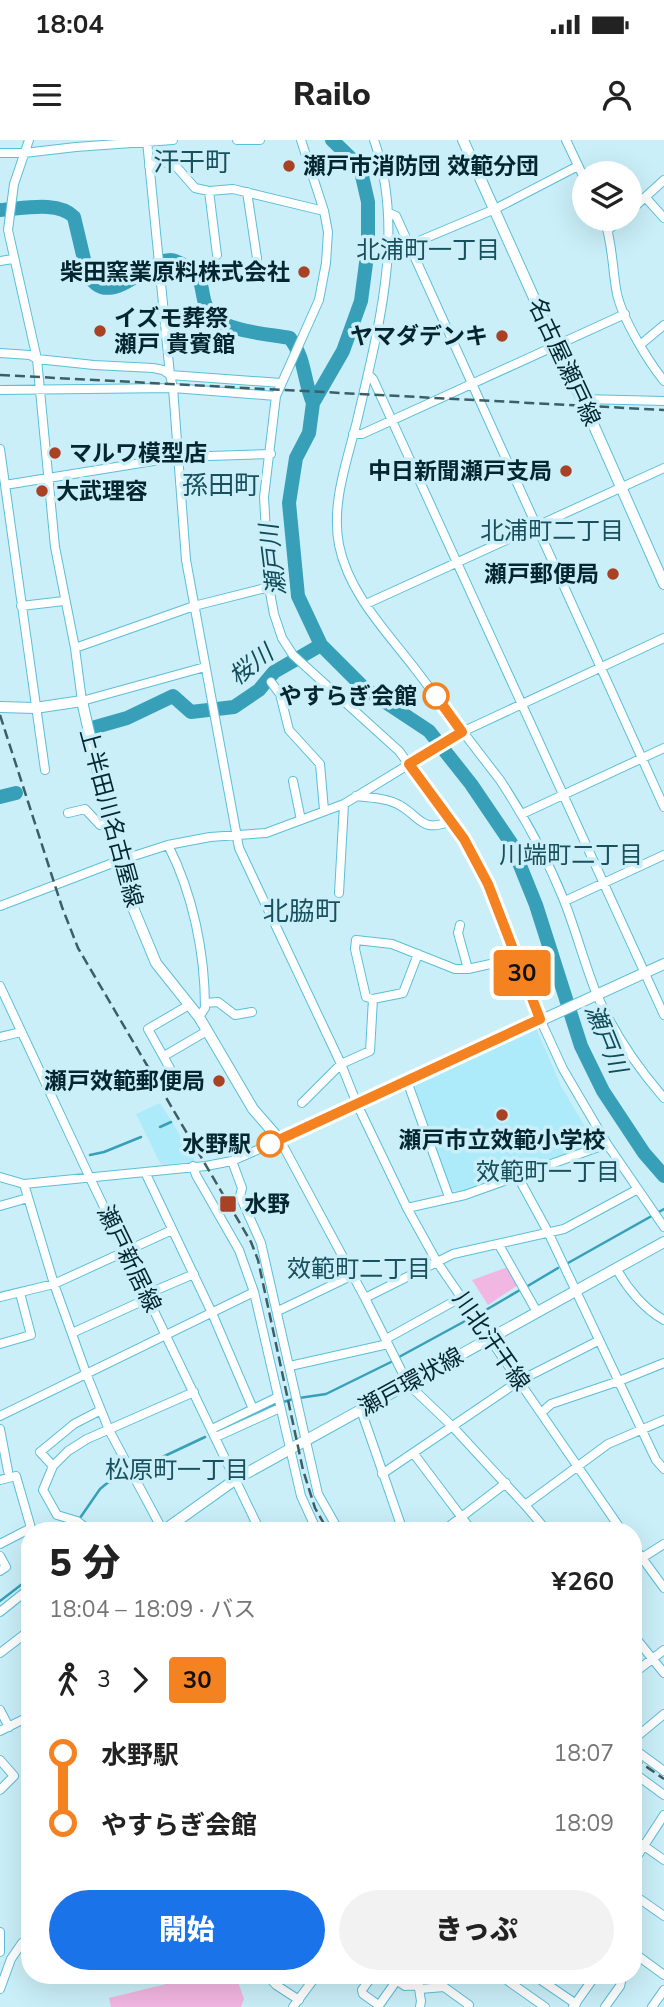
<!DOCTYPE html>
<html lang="ja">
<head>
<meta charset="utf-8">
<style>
  :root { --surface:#fff; --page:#f2f2f2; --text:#222; --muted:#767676; --accent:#1a73e8 }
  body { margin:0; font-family:"Nunito Sans","Noto Sans JP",sans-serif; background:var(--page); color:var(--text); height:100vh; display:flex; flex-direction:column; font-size:26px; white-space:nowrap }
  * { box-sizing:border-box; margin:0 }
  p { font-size:23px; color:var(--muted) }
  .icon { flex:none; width:38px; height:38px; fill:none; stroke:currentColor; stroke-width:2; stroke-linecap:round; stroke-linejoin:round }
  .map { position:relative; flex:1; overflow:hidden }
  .panel { position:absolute; left:21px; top:1382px; width:621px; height:462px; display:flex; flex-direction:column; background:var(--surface); border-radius:28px; box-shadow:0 7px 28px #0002 }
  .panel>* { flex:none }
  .badge { padding:0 14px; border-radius:5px; font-size:24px; line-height:46px }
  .tools { position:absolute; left:572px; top:21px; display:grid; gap:14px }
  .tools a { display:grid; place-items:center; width:70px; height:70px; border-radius:50%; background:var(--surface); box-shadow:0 7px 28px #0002; font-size:35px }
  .map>.badge { position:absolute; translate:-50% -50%; box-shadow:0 0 0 4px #fff }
  .legs { display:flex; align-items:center; gap:10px; height:77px; padding:0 28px; font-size:23px }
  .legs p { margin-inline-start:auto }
  .headline { display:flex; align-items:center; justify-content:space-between; height:119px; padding:0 28px }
  h1 { font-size:38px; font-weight:800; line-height:52px }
  .button { display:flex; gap:14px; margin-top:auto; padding:14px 28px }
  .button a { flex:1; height:80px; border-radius:42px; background:var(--accent); color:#fff; font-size:28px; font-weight:800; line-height:80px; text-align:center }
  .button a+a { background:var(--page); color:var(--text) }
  ul { padding:0 28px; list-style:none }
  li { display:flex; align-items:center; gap:24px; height:70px; font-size:26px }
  li i { display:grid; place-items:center; width:10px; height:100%; margin:0 9px; background:currentColor }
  li i::after { content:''; width:18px; height:18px; margin:-9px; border:5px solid; border-radius:50%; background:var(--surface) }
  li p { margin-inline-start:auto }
  li:first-child i { background:linear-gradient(#0000 50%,currentColor 0) }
  li:last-child i { background:linear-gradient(currentColor 50%,#0000 0) }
  .status { display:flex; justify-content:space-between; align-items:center; height:49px; padding:0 35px; background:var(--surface); direction:ltr }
  .status svg { height:19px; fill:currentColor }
  header { display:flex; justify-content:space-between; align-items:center; height:91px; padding:0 28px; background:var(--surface); font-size:32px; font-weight:800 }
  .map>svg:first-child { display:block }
  .built { fill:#adebfb }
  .green { fill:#f2b6e2 }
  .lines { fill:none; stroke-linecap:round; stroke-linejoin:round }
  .stream { stroke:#37a0b8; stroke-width:2.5 }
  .river { stroke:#37a0b8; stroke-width:14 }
  .minor-casing { stroke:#5abfd8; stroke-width:10 }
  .major-casing { stroke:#5abfd8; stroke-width:12 }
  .minor { stroke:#fff; stroke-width:8 }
  .major { stroke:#fff; stroke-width:10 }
  .rail { stroke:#3c5e66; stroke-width:2.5; stroke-dasharray:10 5; stroke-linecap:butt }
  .line-1-casing { stroke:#fff; stroke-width:16 }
  .line-1 { stroke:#f58220; stroke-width:10 }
  .poi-dot { fill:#a94124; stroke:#caeff8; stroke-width:2.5 }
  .stop-1-dot { fill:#fff; stroke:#f58220; stroke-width:3.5 }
  .labels { text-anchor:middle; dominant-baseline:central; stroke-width:7; stroke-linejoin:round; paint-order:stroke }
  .poi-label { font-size:23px; font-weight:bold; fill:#05262e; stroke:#caeff8; text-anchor:start }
  .street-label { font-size:23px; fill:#05262e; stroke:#caeff8 }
  .stop-label { font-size:23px; font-weight:bold; fill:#05262e; stroke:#caeff8; text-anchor:end }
  .neighbourhood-label { font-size:24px; fill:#19505d; stroke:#caeff8 }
  .water-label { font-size:24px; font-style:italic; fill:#104c59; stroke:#caeff8 }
  .quarter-label { font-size:26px; fill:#19505d; stroke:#caeff8 }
</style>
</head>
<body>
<div class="status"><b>18:04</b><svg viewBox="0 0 49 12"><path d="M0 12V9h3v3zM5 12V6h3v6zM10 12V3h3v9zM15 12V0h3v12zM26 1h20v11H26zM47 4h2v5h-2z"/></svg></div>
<header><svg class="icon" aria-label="menu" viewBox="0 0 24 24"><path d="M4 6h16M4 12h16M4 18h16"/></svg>Railo<svg class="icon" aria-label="person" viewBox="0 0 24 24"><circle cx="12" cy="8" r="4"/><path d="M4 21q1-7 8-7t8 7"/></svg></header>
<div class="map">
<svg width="664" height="1867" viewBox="0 0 664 1867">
  <rect width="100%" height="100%" fill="#caeff8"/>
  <path class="built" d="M536,888l25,58 35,59 -131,47 -14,-1 -37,-107z
    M160,963l11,17 24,41 -32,4 -3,-2 -24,-49z"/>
  <path class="green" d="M508,1127l10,18 -30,20 -16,-25z
    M199,1836h37l8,23 -3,8h-130l-2,-9z"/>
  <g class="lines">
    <path class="stream" d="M160,987l11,-5
      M90,1015l14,-3 37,-15
      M568,1123l96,-54
      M526,1147l32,-19
      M479,1174l41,-24
      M399,1217l68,-37
      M299,1258l27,-4 65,-32
      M222,1289l48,-23 23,-7
      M137,1329l68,-32
      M71,1391l29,-42 6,-5 21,-11
      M0,1461l30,-23"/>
    <path class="river" d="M332,0l28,27 8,35v46l-7,53 -18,50 -30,52 -4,30 -13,25 -7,45 9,93 23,49 43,43 65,43 42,53 40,59 25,62 45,141 22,45 41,62 20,23
      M0,70c21,-1 58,-10 74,7l13,55c21,42 59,-13 84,-12 4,0 11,4 15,6 24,14 10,33 27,50 15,16 56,18 77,22 16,22 13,41 23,65
      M92,588l35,-10 46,-22 18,16 43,-5 25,-17 15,-18 47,-27
      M0,657l16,-4"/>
    <g class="minor-casing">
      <path id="minor" d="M29,0l-15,44 -6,46 29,129 18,188 20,101 7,53 123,-34
        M237,0h23
        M301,0l23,71 4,21 -2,31 -7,37 -43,96 -12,101 5,90 5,27 8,24 11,17 106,96 65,88 24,45 52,135 23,50 44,75 57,83
        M374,0c32,91 4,190 -17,281 -10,40 -26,83 -18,124 10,49 48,87 77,125 28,37 56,74 84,110 25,38 46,76 63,118 13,32 21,65 34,97 17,38 39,71 67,103
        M566,0l18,38
        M147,1l23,234 3,13 13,172 53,288 102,216 16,40 50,104 30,54 185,269
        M0,13h24l52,-6 97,-7
        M149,26l8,-5 17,3 21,24 14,3 24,-2 91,22
        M209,51l8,64
        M247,52l10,66
        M646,58l18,20
        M630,71l34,-31
        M389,73l7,3 268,591
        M604,79c9,24 8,50 13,75 6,26 31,67 47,87
        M608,90l13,-11
        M388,114l107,-45 83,-43
        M0,121l13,-2
        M640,205l24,-20
        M0,213l30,2 7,4 57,6 59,3 10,2 7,5 111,8
        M368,234l5,5 291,636
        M0,250l173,-2 103,8
        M582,259l82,2
        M353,294h9l263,-120
        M0,309l45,321
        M5,345l173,-28 93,-3
        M366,464l298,-136
        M21,466l43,-5
        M75,508l119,-42 75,-19
        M271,542l9,12 9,36 31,34 4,46
        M293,641l8,39
        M356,656c15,2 32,2 45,10 20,12 21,27 50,15
        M68,673l17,-4 15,16 9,-1
        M522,674l142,-66
        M168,705c25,49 37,108 37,163l-6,9
        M339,753l5,-89
        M565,761l99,-46
        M0,766l118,-45 50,-16 42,-8 56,-4 78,-29 118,-72 202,-94
        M460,785l-2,8 10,36
        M0,846l90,192 170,353
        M373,859l-7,-2 -11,-48 1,-9 36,4 63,25h13l49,-11
        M205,863l13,-1 17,13 17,-3
        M0,897l21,-5
        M164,916l43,-25
        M177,941l-29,-52 41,-24
        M407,941l42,116
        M302,963l39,-39 29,-13 3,-52 30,-6 15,-39
        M232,1021l10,27 -2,8 21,47 57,251 21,37
        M193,1026l3,9 43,75 15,42 47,204 16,35
        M145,1032l67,141 41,96
        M0,1037l24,7 182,-18 26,-5 48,-21 85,158 43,86 44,42 73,79 22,26
        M518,1037l30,55 108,228 8,9
        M24,1044l30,100 32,89 23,57 54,101
        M0,1066l28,-8
        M407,1068l58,-13 142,-51
        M499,1105l38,67
        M616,1128c11,20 28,41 48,52
        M147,1154l47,-20
        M0,1157l54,-13 118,-54
        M365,1158l88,-44 111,-25 74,-40
        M278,1171l75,-36
        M72,1193l77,-35
        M386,1199l74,-41
        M0,1204l31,-9 -11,-42
        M290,1226l98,-22
        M361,1270l42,121
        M541,1273l10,-9 68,-23 45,-18
        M0,1276l254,-124
        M0,1289l8,42
        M212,1289l66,-32
        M216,1297l64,-29
        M414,1314l58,77
        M53,1326l-13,-14 34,-28 27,-14
        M382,1334l137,-93 79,-40
        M0,1340l16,-4 15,52 -31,16
        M525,1365l83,-61 56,-24
        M90,1391l-13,-10 -20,-6 -14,-25 10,-24 15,-15 19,-12 107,-47
        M443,1391l63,-48
        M634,1407l30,41
        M0,1416l6,11 -6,4
        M634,1423l30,-19
        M0,1472l30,-24
        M634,1496l30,37
        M0,1513l30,-23
        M634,1533l30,-23
        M0,1570l9,17
        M0,1591l30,-15
        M634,1599l30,-25
        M634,1609l30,22
        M0,1620l14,16 -14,14
        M634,1633l30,22
        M634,1699l30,21
        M634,1721l30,-46
        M634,1755l30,21
        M0,1792v20
        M634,1813l30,22
        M268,1836l8,9 23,15
        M372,1836l-10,14 1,4 14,10h3l17,-24
        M390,1836l15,10 14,-1
        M417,1836l4,25 -1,6
        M535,1836l41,28
        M508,1841l37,26
        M0,1849l11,-30 11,-16
        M420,1849l24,-2 25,18 -1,2
        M293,1867l23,-31
        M573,1867l22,-31
        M605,1867l15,-21 1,-4 -9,-6
        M652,1867l12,-17"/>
    </g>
    <g class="major-casing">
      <path id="major" d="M463,0l93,207 26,52 82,185
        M0,567l35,1 47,-7 42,185 32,77 43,54 54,92 27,31 384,-176
        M163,1391l73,-52 428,-237"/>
    </g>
    <use href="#minor" class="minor"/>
    <use href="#major" class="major"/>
    <path class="rail" d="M0,235l664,35
      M0,575l62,192 16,41 173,294 7,18 45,210 12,38 13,23
      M634,1618l30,21"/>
  </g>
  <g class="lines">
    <g class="line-1-casing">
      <path id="line-1" d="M270,1004l270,-125 -52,-135 -24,-45 -55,-75 53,-32 -26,-36"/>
    </g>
    <use href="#line-1" class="line-1"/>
  </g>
  <g class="poi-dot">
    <circle cx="289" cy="26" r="7"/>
    <circle cx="304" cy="132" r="7"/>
    <circle cx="100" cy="191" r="7"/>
    <circle cx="502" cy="196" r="7"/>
    <circle cx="55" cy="313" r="7"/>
    <circle cx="566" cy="331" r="7"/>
    <circle cx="42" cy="351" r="7"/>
    <circle cx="613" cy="434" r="7"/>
    <circle cx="219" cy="941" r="7"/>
    <circle cx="502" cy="975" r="7"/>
    <rect x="219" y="1055" width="18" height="18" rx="3.5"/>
  </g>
  <g class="stop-1-dot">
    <circle cx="436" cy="556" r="12"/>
    <circle cx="270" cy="1004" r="12"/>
  </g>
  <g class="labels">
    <g class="poi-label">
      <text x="303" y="26">瀬戸市消防団 效範分団</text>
      <text x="290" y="132" text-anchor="end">柴田窯業原料株式会社</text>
      <text x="114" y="178">イズモ葬祭<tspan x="114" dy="26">瀬戸 貴賓館</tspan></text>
      <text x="488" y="196" text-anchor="end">ヤマダデンキ</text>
      <text x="69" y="313">マルワ模型店</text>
      <text x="552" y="331" text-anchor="end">中日新聞瀬戸支局</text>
      <text x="56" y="351">大武理容</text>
      <text x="599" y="434" text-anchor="end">瀬戸郵便局</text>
      <text x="205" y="941" text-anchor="end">瀬戸效範郵便局</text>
      <text x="502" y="1000" text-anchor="middle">瀬戸市立效範小学校</text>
      <text x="244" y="1064">水野</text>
    </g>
    <g class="street-label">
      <text transform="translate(564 222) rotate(65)">名古屋瀬戸線</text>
      <text transform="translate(111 678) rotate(75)">上半田川名古屋線</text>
      <text transform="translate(129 1119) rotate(64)">瀬戸新居線</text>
      <text transform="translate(491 1201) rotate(55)">川北汗干線</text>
      <text transform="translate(411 1242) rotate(-29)">瀬戸環状線</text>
    </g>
    <g class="stop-label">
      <text x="417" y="556">やすらぎ会館</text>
      <text x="251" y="1004">水野駅</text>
    </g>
    <g class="neighbourhood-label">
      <text x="428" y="110">北浦町一丁目</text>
      <text x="552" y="391">北浦町二丁目</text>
      <text x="571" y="715">川端町二丁目</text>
      <text x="548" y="1032">效範町一丁目</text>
      <text x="359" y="1129">效範町二丁目</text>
      <text x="177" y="1330">松原町一丁目</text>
    </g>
    <g class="water-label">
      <text transform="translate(273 420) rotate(-97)">瀬戸川</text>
      <text transform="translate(251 525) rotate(-38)">桜川</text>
      <text transform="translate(606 899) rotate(68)">瀬戸川</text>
    </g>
    <g class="quarter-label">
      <text x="192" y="22">汗干町</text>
      <text x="221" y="345">孫田町</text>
      <text x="302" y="771">北脇町</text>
    </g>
  </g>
</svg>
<div class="tools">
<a><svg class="icon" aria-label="layers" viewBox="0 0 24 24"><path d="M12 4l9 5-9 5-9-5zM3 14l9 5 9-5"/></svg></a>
</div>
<b class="badge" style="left:522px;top:833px;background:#f58220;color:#111">30</b>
<section class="panel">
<div class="headline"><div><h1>5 分</h1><p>18:04 – 18:09 · バス</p></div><b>¥260</b></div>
<div class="legs"><svg class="icon" aria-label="walk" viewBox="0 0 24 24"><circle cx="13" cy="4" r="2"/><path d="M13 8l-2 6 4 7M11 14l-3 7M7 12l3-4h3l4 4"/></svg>3<svg class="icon" aria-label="forward" viewBox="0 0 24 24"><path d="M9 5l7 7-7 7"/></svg><b class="badge" style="background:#f58220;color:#111">30</b></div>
<ul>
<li><i style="color:#f58220"></i><b>水野駅</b><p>18:07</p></li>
<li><i style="color:#f58220"></i><b>やすらぎ会館</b><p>18:09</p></li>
</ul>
<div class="button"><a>開始</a><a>きっぷ</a></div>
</section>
</div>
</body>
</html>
